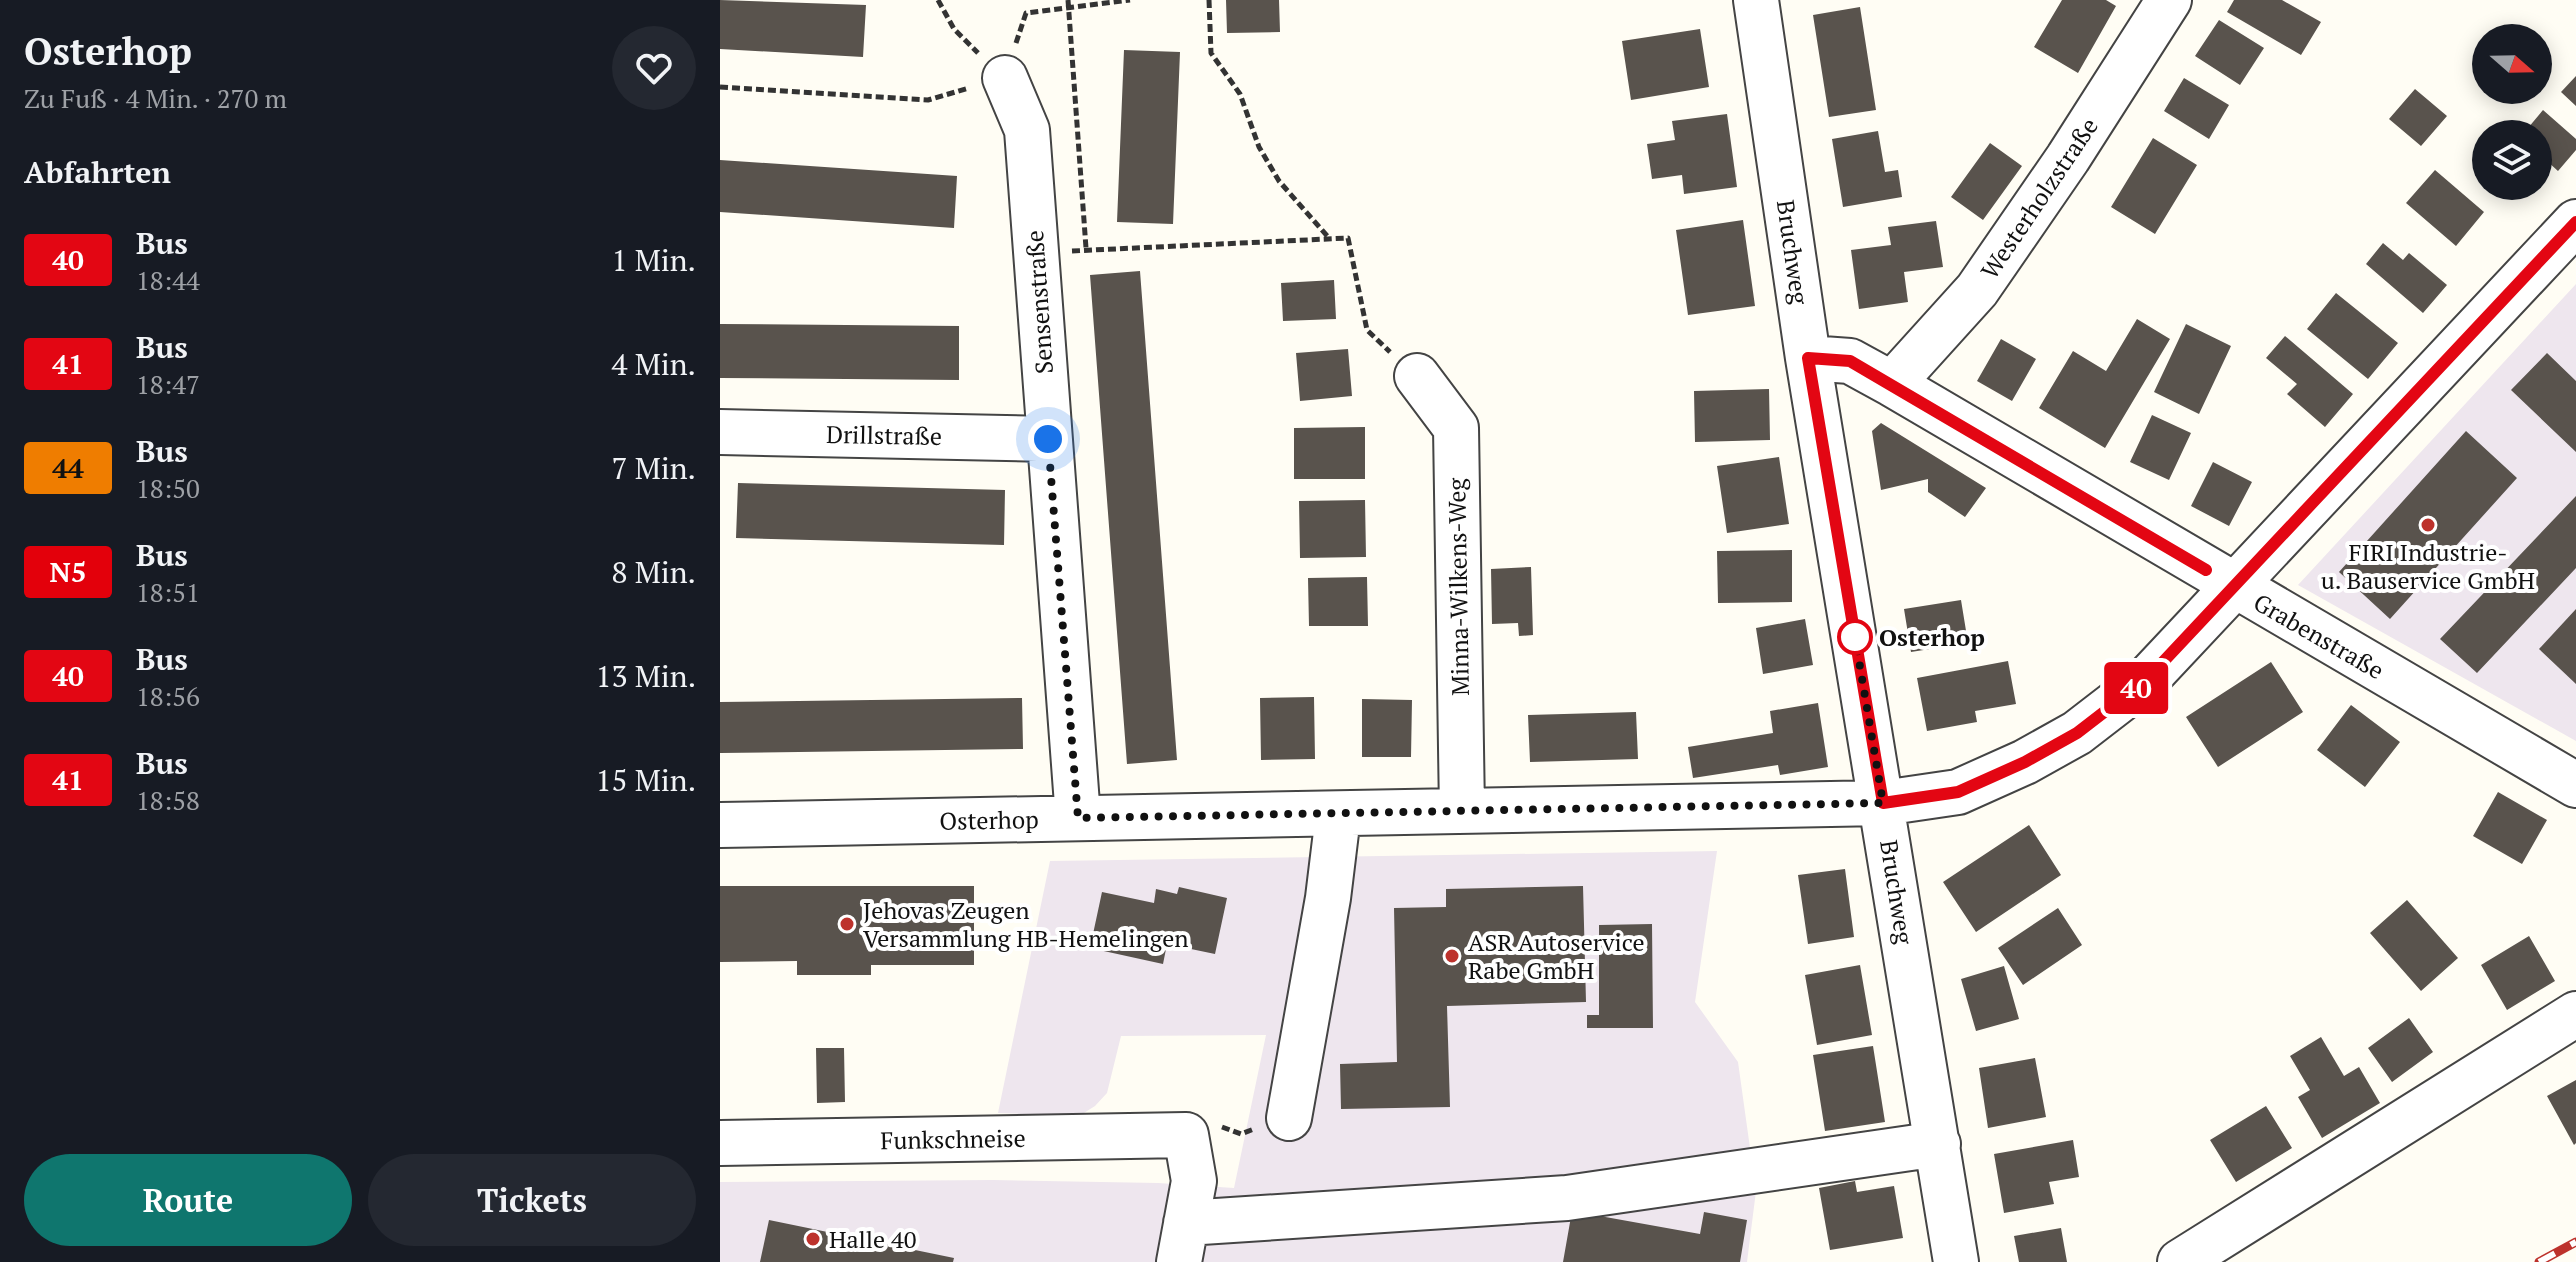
<!DOCTYPE html>
<html lang="de">
<head>
<meta charset="utf-8">
<style>
  :root { --surface:#171b24; --page:#242831; --text:#f1f3f6; --muted:#9ea1a6; --accent:#0f766e }
  body { margin:0; font-family:"PT Serif",serif; background:var(--page); color:var(--text); height:100vh; display:flex; flex-direction:column; font-size:30px; white-space:nowrap }
  * { box-sizing:border-box; margin:0 }
  p { font-size:26px; color:var(--muted) }
  .icon { flex:none; width:44px; height:44px; fill:none; stroke:currentColor; stroke-width:2; stroke-linecap:round; stroke-linejoin:round }
  .map { position:relative; flex:1; overflow:hidden }
  .details { display:flex; flex-direction:column; background:var(--surface); width:720px }
  .details>* { flex:none }
  .badge { padding:0 16px; border-radius:6px; font-size:28px; line-height:52px }
  .needle { width:52px; rotate:110deg }
  .buttons { position:absolute; left:1752px; top:24px; display:grid; gap:16px }
  .buttons a { display:grid; place-items:center; width:80px; height:80px; border-radius:50%; background:var(--surface); box-shadow:0 4px 20px #0003; font-size:40px }
  .you { position:absolute; width:40px; height:40px; margin:-20px; border:6px solid #fff; border-radius:50%; background:#1a73e8; box-shadow:0 0 0 12px #1a73e833 }
  .map>.badge { position:absolute; translate:-50% -50%; box-shadow:0 0 0 4px #fff }
  h2 { padding:0 24px; font-size:30px; line-height:72px }
  .round { display:grid; place-items:center; flex:none; width:84px; height:84px; border-radius:42px; background:var(--page) }
  .headline { display:flex; align-items:center; justify-content:space-between; height:136px; padding:0 24px }
  h1 { font-size:38px; font-weight:600; line-height:60px }
  .cta { display:flex; gap:16px; margin-top:auto; padding:16px 24px }
  .cta a { flex:1; height:92px; border-radius:48px; background:var(--accent); color:#fff; font-size:32px; font-weight:600; line-height:92px; text-align:center }
  .cta a+a { background:var(--page); color:var(--text) }
  ul { padding:0; list-style:none }
  li { display:flex; align-items:center; gap:24px; height:104px; padding:0 24px }
  li div { flex:1 }
  li b { display:block; font-size:30px }
  li em { font-style:normal }
  li .badge { min-width:88px; font-weight:700; text-align:center }
  main { display:flex; flex:1; min-height:0 }
  .map>svg:first-child { display:block }
  .industrial { fill:#eee6ee }
  .building { fill:#59534d }
  .lines { fill:none; stroke-linecap:round; stroke-linejoin:round }
  .minor-casing { stroke:#444; stroke-width:48 }
  .path { stroke:#333; stroke-width:5; stroke-dasharray:8 4; stroke-linecap:butt }
  .minor { stroke:#fff; stroke-width:44 }
  .rail-casing { stroke:#bd322c; stroke-width:9 }
  .rail { stroke:#fff; stroke-width:6; stroke-dasharray:18; stroke-linecap:butt }
  .line-casing { stroke:#fff; stroke-width:18 }
  .line { stroke:#e30613; stroke-width:12 }
  .walk { stroke:#111; stroke-width:8; stroke-dasharray:0 14.4 }
  .poi-dot { fill:#bd322c; stroke:#fff; stroke-width:3 }
  .stop-dot { fill:#fff; stroke:#e30613; stroke-width:4 }
  .labels { text-anchor:middle; dominant-baseline:central; stroke-width:8; stroke-linejoin:round; paint-order:stroke }
  .street-label { font-size:24px; fill:#111; stroke:#fff }
  .poi-label { font-size:24px; fill:#111; stroke:#fff; text-anchor:start }
  .stop-label { font-size:24px; font-weight:bold; fill:#111; stroke:#fff; text-anchor:start }
</style>
</head>
<body>
<main>
<section class="details">
<div class="headline"><div><h1>Osterhop</h1><p>Zu Fuß · 4 Min. · 270 m</p></div><a class="round"><svg class="icon" aria-label="heart" viewBox="0 0 24 24"><path d="M12 20l-8-8c-3-5 5-10 8-4 3-6 11-1 8 4z"/></svg></a></div>
<h2>Abfahrten</h2>
<ul>
<li><span class="badge" style="background:#e30613;color:#fff">40</span><div><b>Bus</b><p>18:44</p></div><em>1 Min.</em></li>
<li><span class="badge" style="background:#e30613;color:#fff">41</span><div><b>Bus</b><p>18:47</p></div><em>4 Min.</em></li>
<li><span class="badge" style="background:#ef7d00;color:#111">44</span><div><b>Bus</b><p>18:50</p></div><em>7 Min.</em></li>
<li><span class="badge" style="background:#e3000b;color:#fff">N5</span><div><b>Bus</b><p>18:51</p></div><em>8 Min.</em></li>
<li><span class="badge" style="background:#e30613;color:#fff">40</span><div><b>Bus</b><p>18:56</p></div><em>13 Min.</em></li>
<li><span class="badge" style="background:#e30613;color:#fff">41</span><div><b>Bus</b><p>18:58</p></div><em>15 Min.</em></li>
</ul>
<div class="cta"><a>Route</a><a>Tickets</a></div>
</section>
<div class="map">
<svg width="1856" height="1262" viewBox="0 0 1856 1262">
  <rect width="100%" height="100%" fill="#fffdf4"/>
  <path class="industrial" d="M1856,284v457l-278,-156z
    M997,851l-22,151 43,60 18,129 -9,71h-1027v-80l273,-2 165,3 76,5 32,-153 -145,1 -14,57 -12,13 -16,10 -81,-3 52,-252z"/>
  <path class="building" d="M0,0l146,5 -3,52 -143,-8z
    M506,0h53l1,32 -53,1z
    M1342,0h44l10,6 -38,67 -44,-26z
    M1514,0h48l39,22 -20,33 -74,-43z
    M1140,7l16,103 -47,7 -16,-102z
    M1499,20l45,28 -24,37 -45,-29z
    M980,29l9,58 -78,13 -9,-59z
    M404,50l56,2 -7,172 -56,-2z
    M1856,76v30l-15,-14z
    M1464,78l45,27 -20,34 -45,-28z
    M1695,89l32,27 -26,30 -32,-27z
    M1823,110l33,29v11l-18,21 -20,-18v-19h-15z
    M1007,114l10,73 -53,7 -2,-19 -30,4 -5,-35 28,-4 -3,-19z
    M1158,131l7,41 13,-2 4,27 -59,10 -11,-68z
    M1433,138l44,27 -42,69 -44,-27z
    M1270,143l32,23 -39,54 -32,-23z
    M0,160l237,16 -3,52 -234,-16z
    M1715,170l49,42 -28,34 -50,-43z
    M1023,220l12,86 -67,9 -12,-85z
    M1216,221l7,46 -39,5 4,30 -49,7 -8,-59 40,-5 -3,-18z
    M1663,243l20,17 6,-7 38,32 -24,28 -57,-49z
    M420,271l37,489 -50,4 -37,-489z
    M614,280l2,39 -53,2 -2,-38z
    M1616,293l62,50 -30,36 -61,-50z
    M1417,319l33,20 -65,109 -66,-40 34,-57 33,20z
    M0,324l239,2v54l-239,-2z
    M1466,324l45,22 -32,68 -45,-22z
    M1565,336l68,58 -28,33 -38,-33 10,-10 -31,-26z
    M1281,339l35,20 -24,42 -35,-20z
    M628,349l4,47 -52,5 -4,-48z
    M1827,353l29,28v71l-65,-62z
    M1049,389l1,51 -75,2 -1,-51z
    M1432,415l39,18 -22,47 -39,-18z
    M1161,423l105,65 -21,29 -37,-25v-13l-47,11 -9,-59z
    M645,427v52h-71v-51z
    M1746,431l51,47 -127,141 -51,-47z
    M1059,457l10,67 -62,9 -10,-67z
    M1493,462l39,20 -23,44 -38,-20z
    M18,483l267,7 -1,55 -268,-7z
    M1856,496v72l-99,105 -37,-34z
    M645,500l1,57 -66,1 -1,-57z
    M1072,550v52l-74,1 -1,-52z
    M811,567l2,68 -14,1 -1,-13 -26,1 -1,-55z
    M647,577l1,49h-59l-1,-48z
    M1241,600l7,43 -57,9 -7,-43z
    M1856,609v75l-37,-35z
    M1085,619l8,46 -50,9 -7,-46z
    M1288,661l8,43 -41,7 2,11 -50,9 -10,-53z
    M1551,662l32,50 -85,55 -32,-50z
    M594,697l1,62 -54,1 -1,-62z
    M302,698l1,51 -303,4v-51z
    M642,699l50,1 -1,57h-49z
    M1098,703l10,64 -48,8 -2,-10 -85,13 -5,-31 85,-14 -3,-22z
    M1631,705l49,37 -35,45 -48,-37z
    M916,712l2,47 -108,3 -2,-47z
    M1778,792l49,28 -25,44 -49,-28z
    M1309,825l32,50 -85,57 -33,-50z
    M1125,869l9,68 -46,7 -10,-69z
    M0,886h254v79h-103v10h-74v-14l-77,1z
    M863,886l3,116 -139,4 3,101 -109,2 -1,-45 57,-2 -3,-154 52,-1v-18z
    M459,887l48,11 -12,56 -48,-10 -4,20 -73,-16 12,-56 52,11 2,-14 21,5z
    M1687,900l51,58 -37,33 -51,-58z
    M1338,908l24,37 -59,40 -25,-37z
    M932,924l1,104h-66v-13h12v-90z
    M1809,936l26,45 -48,29 -26,-45z
    M1140,965l12,70 -55,10 -12,-70z
    M1284,966l15,53 -43,12 -15,-52z
    M1689,1018l24,34 -41,30 -24,-34z
    M1601,1037l23,39 15,-9 21,36 -58,35 -24,-41 12,-7 -20,-34z
    M1153,1046l12,76 -60,9 -12,-76z
    M96,1048h28l1,54 -28,1z
    M1315,1058l11,59 -58,11 -9,-60z
    M1856,1080v63l-2,2 -27,-49z
    M1546,1106l26,42 -56,34 -26,-42z
    M1353,1140l6,37 -30,5 5,22 -50,9 -10,-59z
    M1135,1181l2,11 37,-6 9,52 -73,12 -11,-62z
    M852,1211l128,23 4,-22 43,8 -7,42h-177z
    M49,1220l185,38 -1,4h-193z
    M1341,1228l6,34h-48l-5,-26z"/>
  <g class="lines">
    <g class="minor-casing">
      <path id="minor" d="M1036,0l52,358 148,904
        M285,78l22,52 51,688
        M1088,358l42,3 42,23 684,401
        M697,376l39,52 6,383
        M1172,384l85,-94 91,-132 101,-158
        M0,432l328,7
        M0,825l1163,-22 75,-11 67,-30 52,-29 70,-54 429,-457
        M569,1118l39,-220 10,-82
        M0,1143l466,-8 8,46 -15,81
        M466,1223l381,-25 371,-54
        M1460,1262l396,-248"/>
    </g>
    <path class="path" d="M218,0l16,29 24,24
      M348,0l18,248
      M489,0l2,53 29,41 19,53 20,34 50,57
      M296,43l10,-30 104,-13
      M0,87l208,13 41,-12
      M352,251l276,-13 19,92 23,22
      M502,1127l19,7 13,-5"/>
    <use href="#minor" class="minor"/>
    <g class="rail-casing">
      <path id="rail" d="M1819,1262l37,-20"/>
    </g>
    <use href="#rail" class="rail"/>
  </g>
  <g class="lines">
    <g class="line-casing">
      <path id="line" d="M1486,570l-356,-209 -42,-3 75,445 75,-11 67,-30 52,-29 70,-54 429,-457"/>
    </g>
    <use href="#line" class="line"/>
    <path class="walk" d="M328,439l30,379 805,-15 -28,-166"/>
  </g>
  <g class="poi-dot">
    <circle cx="1708" cy="525" r="8"/>
    <circle cx="127" cy="924" r="8"/>
    <circle cx="732" cy="956" r="8"/>
    <circle cx="93" cy="1239" r="8"/>
  </g>
  <circle class="stop-dot" cx="1135" cy="637" r="16"/>
  <g class="labels">
    <g class="street-label">
      <text transform="translate(1319 198) rotate(-56)">Westerholzstraße</text>
      <text transform="translate(1073 252) rotate(82)">Bruchweg</text>
      <text transform="translate(319 302) rotate(-94)">Sensenstraße</text>
      <text transform="translate(164 435) rotate(1)">Drillstraße</text>
      <text transform="translate(738 587) rotate(-91)">Minna-Wilkens-Weg</text>
      <text transform="translate(1599 636) rotate(30)">Grabenstraße</text>
      <text transform="translate(269 820) rotate(-1)">Osterhop</text>
      <text transform="translate(1177 892) rotate(81)">Bruchweg</text>
      <text transform="translate(233 1139) rotate(-1)">Funkschneise</text>
    </g>
    <g class="poi-label">
      <text x="1708" y="552" text-anchor="middle">FIRI Industrie-<tspan x="1708" dy="28">u. Bauservice GmbH</tspan></text>
      <text x="143" y="910">Jehovas Zeugen<tspan x="143" dy="28">Versammlung HB-Hemelingen</tspan></text>
      <text x="748" y="942">ASR Autoservice<tspan x="748" dy="28">Rabe GmbH</tspan></text>
      <text x="109" y="1239">Halle 40</text>
    </g>
    <g class="stop-label">
      <text x="1159" y="637">Osterhop</text>
    </g>
  </g>
</svg>
<div class="buttons">
<a><svg class="needle" viewBox="-14 -14 28 28"><path d="M0-13l5 13h-10z" fill="#e53935"/><path d="M0 13l5-13h-10z" fill="#9ea1a6"/></svg></a>
<a><svg class="icon" aria-label="layers" viewBox="0 0 24 24"><path d="M12 4l9 5-9 5-9-5zM3 14l9 5 9-5"/></svg></a>
</div>
<div class="you" style="left:328px;top:439px"></div>
<b class="badge" style="left:1416px;top:688px;background:#e30613;color:#fff">40</b>
</div>
</main>
</body>
</html>
